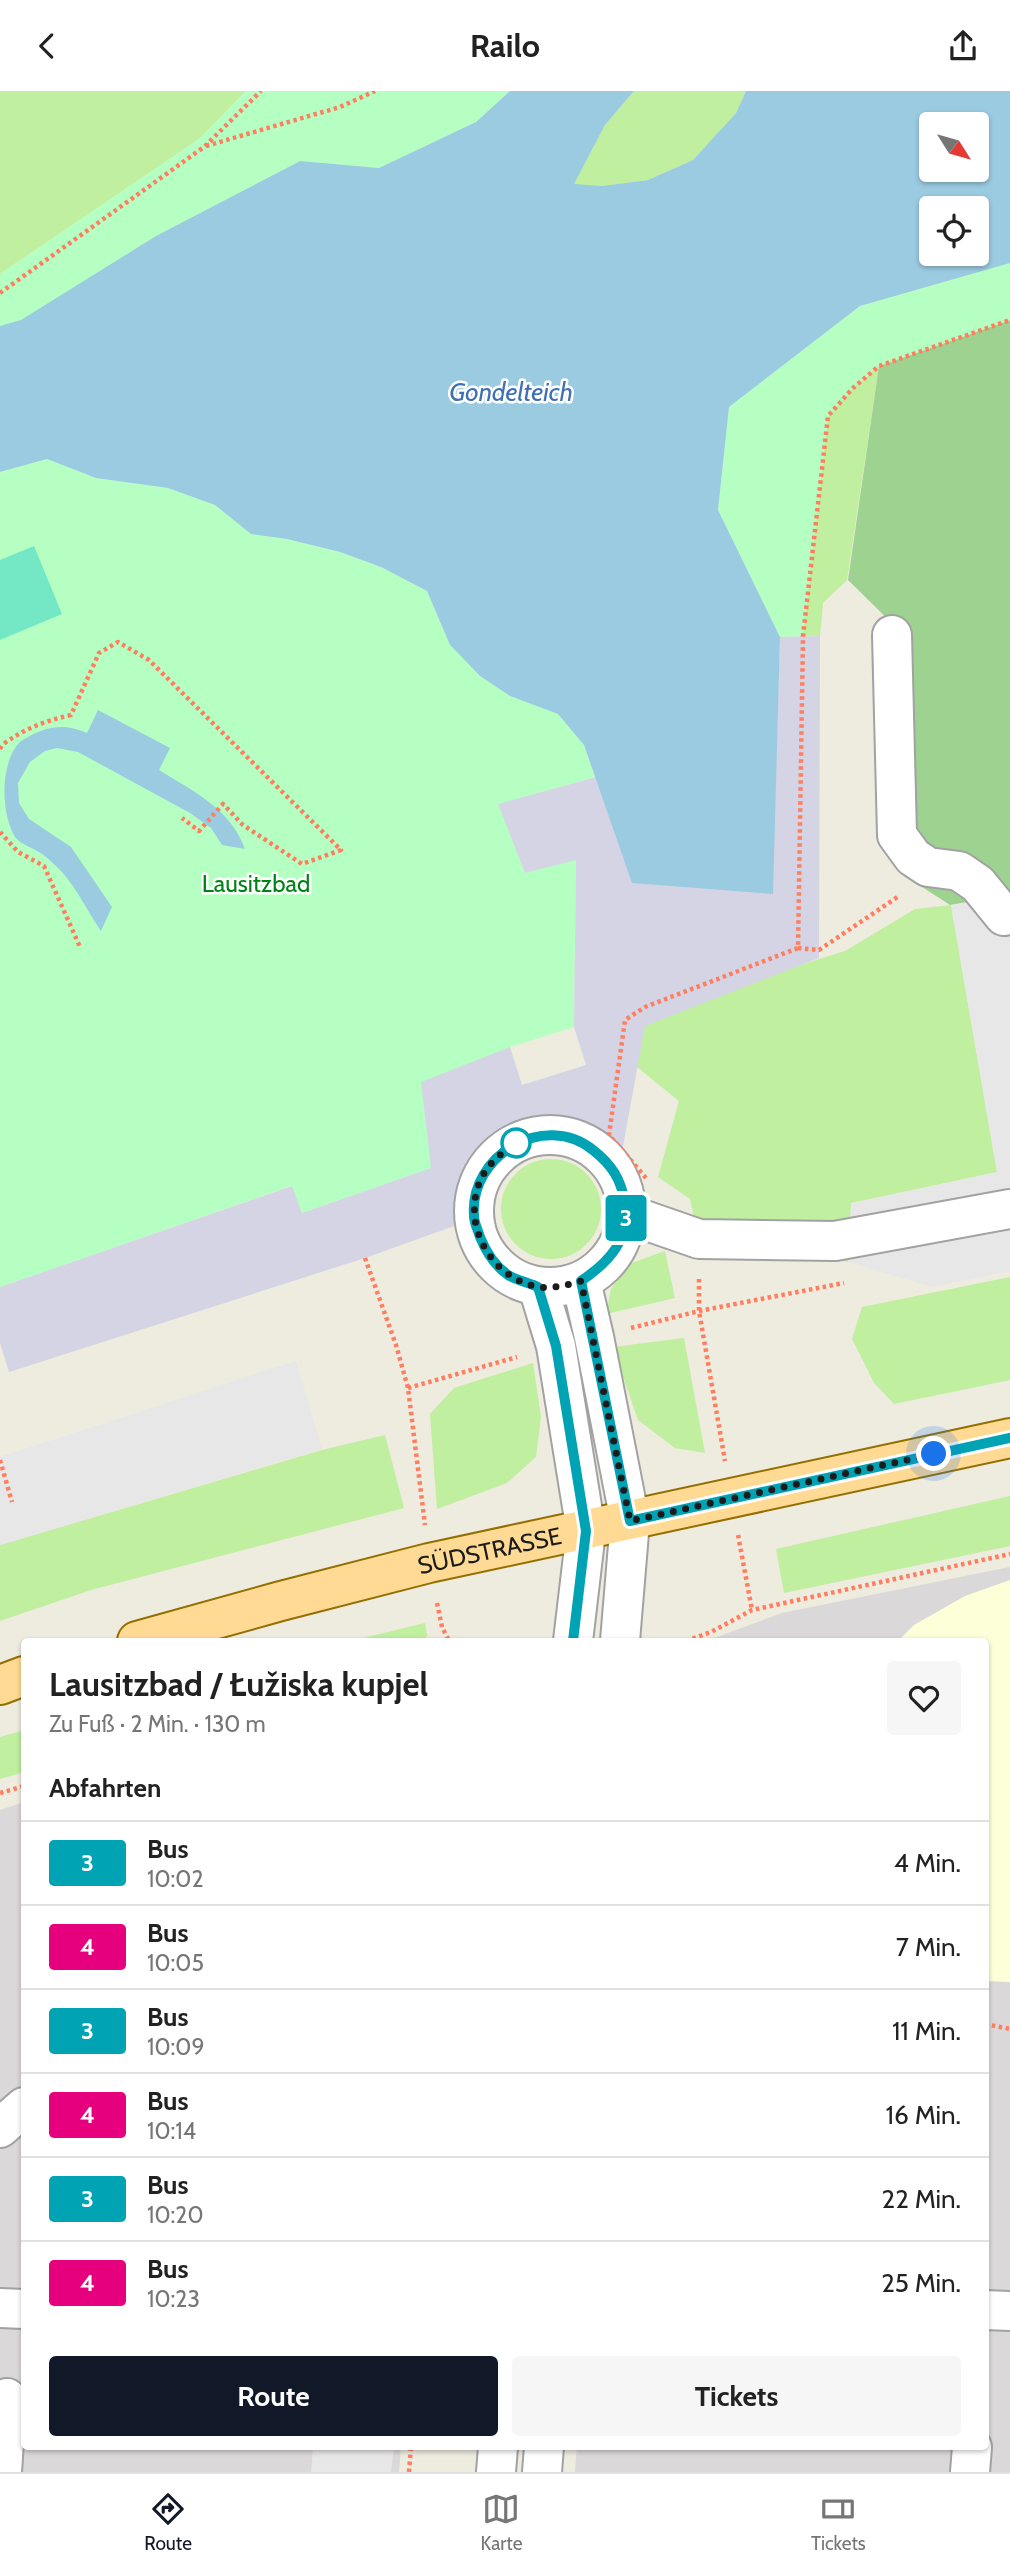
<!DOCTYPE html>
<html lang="de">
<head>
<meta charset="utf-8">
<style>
  :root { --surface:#fff; --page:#f6f6f6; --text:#222; --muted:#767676; --line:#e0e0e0; --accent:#111827 }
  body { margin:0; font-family:Cabin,sans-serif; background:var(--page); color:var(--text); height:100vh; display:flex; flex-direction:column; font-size:26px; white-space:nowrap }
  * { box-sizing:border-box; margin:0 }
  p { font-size:23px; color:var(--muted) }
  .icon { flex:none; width:38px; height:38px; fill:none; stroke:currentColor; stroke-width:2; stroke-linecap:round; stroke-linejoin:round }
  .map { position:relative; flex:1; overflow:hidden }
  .side { position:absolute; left:21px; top:1547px; width:968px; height:812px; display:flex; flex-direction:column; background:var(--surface); border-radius:7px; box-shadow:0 2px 5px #0004 }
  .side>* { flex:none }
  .badge { padding:0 14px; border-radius:5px; font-size:24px; line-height:46px }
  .needle { width:46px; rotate:127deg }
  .controls { position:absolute; left:919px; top:21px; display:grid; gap:14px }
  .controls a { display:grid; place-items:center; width:70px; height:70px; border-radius:7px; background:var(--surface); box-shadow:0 2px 5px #0004; font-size:35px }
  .you { position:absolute; width:35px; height:35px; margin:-18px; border:5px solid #fff; border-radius:50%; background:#1a73e8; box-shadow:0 0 0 10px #1a73e833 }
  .map>.badge { position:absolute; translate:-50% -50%; box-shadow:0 0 0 4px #fff }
  h2 { padding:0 28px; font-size:26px; line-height:63px }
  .round { display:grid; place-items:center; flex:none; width:74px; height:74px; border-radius:7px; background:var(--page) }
  .headline { display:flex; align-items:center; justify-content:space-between; height:119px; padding:0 28px }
  h1 { font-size:33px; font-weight:700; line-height:52px }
  .action { display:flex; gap:14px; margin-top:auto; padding:14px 28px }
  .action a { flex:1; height:80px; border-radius:7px; background:var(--accent); color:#fff; font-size:28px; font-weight:700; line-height:80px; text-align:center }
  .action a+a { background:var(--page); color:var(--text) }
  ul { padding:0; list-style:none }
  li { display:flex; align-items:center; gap:21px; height:84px; padding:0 28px; border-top:2px solid var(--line) }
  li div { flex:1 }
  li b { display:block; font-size:26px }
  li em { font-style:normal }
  li .badge { min-width:77px; font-weight:700; text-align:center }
  header { display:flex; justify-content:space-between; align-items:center; height:91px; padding:0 28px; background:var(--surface); font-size:32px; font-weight:700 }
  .tabs { display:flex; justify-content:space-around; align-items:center; height:98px; border-top:2px solid var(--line); background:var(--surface); font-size:19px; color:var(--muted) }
  .tabs a { display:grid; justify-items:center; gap:4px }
  .tabs .on { color:var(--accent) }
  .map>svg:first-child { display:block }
  .residential { fill:#dad8d8 }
  .education { fill:#fcffd8 }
  .grass { fill:#bfef9f }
  .forest { fill:#9dd290 }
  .park { fill:#b6ffc2 }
  .pitch { fill:#74e7c5 }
  .parking { fill:#e7e7e7 }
  .plaza { fill:#d5d4e4 }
  .water { fill:#9bcbe1; fill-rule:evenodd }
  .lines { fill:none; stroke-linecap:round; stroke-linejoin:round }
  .minor-casing { stroke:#a2a2a2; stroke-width:42 }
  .major-casing { stroke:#936f00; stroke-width:42 }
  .path { stroke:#ff7e60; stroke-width:4.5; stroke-dasharray:3.5 3.5; stroke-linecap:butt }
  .minor { stroke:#fff; stroke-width:38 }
  .major { stroke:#ffda94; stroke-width:38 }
  .line-casing { stroke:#fff; stroke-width:16 }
  .line { stroke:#00a3b4; stroke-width:10 }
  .walk { stroke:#1b1b1b; stroke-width:7; stroke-dasharray:0 12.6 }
  .stop-dot { fill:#fff; stroke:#00a3b4; stroke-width:3.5 }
  .labels { text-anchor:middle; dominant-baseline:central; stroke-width:5; stroke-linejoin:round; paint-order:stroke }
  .park-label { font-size:24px; fill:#008316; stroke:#fff }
  .street-label { font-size:24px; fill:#1b1b1b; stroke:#fff }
  .water-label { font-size:26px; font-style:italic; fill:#3f6fb4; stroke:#fff }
</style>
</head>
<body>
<header><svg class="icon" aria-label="back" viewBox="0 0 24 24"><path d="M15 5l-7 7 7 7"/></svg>Railo<svg class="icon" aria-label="share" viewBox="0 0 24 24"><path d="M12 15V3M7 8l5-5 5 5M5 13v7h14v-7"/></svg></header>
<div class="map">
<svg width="1010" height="2381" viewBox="0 0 1010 2381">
  <rect width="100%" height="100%" fill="#eeebdf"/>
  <path class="residential" d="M1010,1476v905h-435l2,-25h408v-806h-279l76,-28z
    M24,1711v645h377l-2,25h-399v-662z"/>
  <path class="education" d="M1010,1489v402l-25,-1v-340h-87l16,-16 51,-29z"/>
  <path class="grass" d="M0,0h246l-47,48 -199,135z
    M634,0h112l-10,22 -43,47 -45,20 -46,6 -29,-1 32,-60z
    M879,275l-32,214 -24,23 -3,33h-17l25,-220 25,-28z
    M951,814l46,267 -146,31 -3,59 -23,-7 -126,-16 -9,-40 -32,-22 21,-76 -42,-34 9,-54 199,-62 70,-42z
    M501 1118a50 50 0 1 1 100 0a50 50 0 1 1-100 0Z
    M665,1160l10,47 -69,16 5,-25 18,-25z
    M1010,1186v103l-116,24 -20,-21 -22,-44 10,-32z
    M684,1247l21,115 -30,-5 -37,-28 -25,-73z
    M533,1272l8,54 -5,40 -29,26 -70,26 -7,-95 24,-26z
    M385,1344l19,73 -313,82 -91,31v-76l322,-95z
    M1010,1405v50l-226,47 -8,-44z
    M425,1532l2,12 -3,6h-73z
    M24,1639v42l-24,7v-42z"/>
  <path class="forest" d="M1010,229v575l-60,10 -34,-22 -5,-20 -8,-229 -55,-54 31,-214z"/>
  <path class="park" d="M246,0h264l-34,31 -97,46 -79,-7 -144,75 -135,85 -21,5v-52l199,-135z
    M1010,172v57l-131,46 -26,22 -25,28 -25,220 -23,1 -62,-127 11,-103 131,-101z
    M47,368l49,19 72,10 47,17 36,29 36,5 53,13 41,15 46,24 23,54 30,31 30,20 48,18 26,31 11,32 -96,27 26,69 51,-14 -2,168 -64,20 -79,121 -129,45 -11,-27 -291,101v-815z"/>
  <path class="pitch" d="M34,455l28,68 -62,26v-80z"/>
  <path class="parking" d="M1010,804v376l-78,16 -83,-25 2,-58 146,-32 -46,-267z
    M296,1270l26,88 -322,96v-88z
    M313,2356h81l-3,25h-80z"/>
  <path class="plaza" d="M820,545l-1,322 -174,68 -23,126 -7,19 -5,-9 -26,-20 -27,-8 -21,1 -18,6 -24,18 -13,20 -6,17 -1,23 -109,39 -356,114 -9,-29v-56l292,-101 10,27 129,-45 -10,-86 89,-35 12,38 64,-20 -12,-38 2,-167 -51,13 -27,-69 98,-27 176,117 8,-257z"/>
  <path class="water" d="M510,0h124l-29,34 -31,59 28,2 46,-6 45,-20 43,-47 10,-22h264v172l-150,43 -131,101 -11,103 62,127 -7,257 -141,-11 -48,-138 -26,-31 -48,-18 -30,-20 -30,-31 -23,-54 -46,-24 -41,-15 -53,-13 -36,-5 -36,-29 -47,-17 -72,-10 -49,-19 -47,13v-146l21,-6 135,-84 144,-75 79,7 97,-46zM931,33h45v46h-45zM931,117h45v46h-45z
    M98,619l72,38 -11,22c35,22 71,38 86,79l-23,-4 -11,-17 -21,-15 -112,-61 -21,-4 -12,3 -15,11 -12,21 1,20 10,16 42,28 41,60 -11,24c-13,-19 -24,-42 -39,-59 -6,-6 -13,-13 -20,-18 -8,-6 -21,-9 -27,-17 -15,-25 -15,-77 6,-96 23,-14 41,-19 66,-8z"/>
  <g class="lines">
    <g class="minor-casing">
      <path id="minor" d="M892,544l5,200 16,22 15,10 31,4 19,13 26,32
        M474 1120a76 76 0 1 1 152 0a76 76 0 1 1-152 0Z
        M627,1123l72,25 136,2 175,-32
        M581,1190l13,56 36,184 -10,120
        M538,1196l18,59 30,185 -13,110
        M0,2037l24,-21
        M0,2217l24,1
        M985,2219l25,1
        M2,2381l5,-74
        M496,2381l2,-25
        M542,2381l2,-25
        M970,2381l2,-25"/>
    </g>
    <g class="major-casing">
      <g id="major">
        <path id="s1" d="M137,1550l144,-40 148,-38 581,-125"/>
        <path d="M0,1594l24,-9"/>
      </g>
    </g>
    <path class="path" d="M206,55l134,-39 35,-16
      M0,202l204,-146 57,-56
      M0,658l2,-4c22,-16 42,-24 69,-30l28,-62 19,-11 31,18 192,190 -39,14 -59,-39 -20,-21 -24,27 -17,-13
      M0,741l18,20 26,14 36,81
      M798,857l21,2 80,-54
      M646,1087l-37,-43 16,-115 20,-13 153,-59 5,-312 25,-220 25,-28 26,-22 131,-46
      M365,1167l31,87 12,43 17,137
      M699,1188v32l26,150
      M631,1237l68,-17 145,-28
      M408,1297l109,-31
      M0,1369l12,42
      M738,1444l14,75
      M437,1512l5,24 7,14
      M686,1550l25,-9 41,-22 258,-56
      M0,1702l24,-7
      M985,1933l25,5
      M409,2381l2,-25"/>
    <use href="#minor" class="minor"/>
    <use href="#major" class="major"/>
  </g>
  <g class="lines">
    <g class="line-casing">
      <path id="line" d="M573,1550l13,-110 -30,-185 -18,-59c-9,-4 -22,-7 -30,-12 -14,-10 -22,-23 -28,-38 -2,-7 -6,-14 -6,-21 -5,-61 71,-105 119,-66 19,15 28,29 32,53 6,36 -16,59 -44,78l49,240 380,-83"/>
    </g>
    <use href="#line" class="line"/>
    <path class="walk" d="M516,1052l2,-2c-15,11 -29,21 -37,38 -21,45 10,99 57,108 15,2 29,-2 43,-6l49,240 304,-67"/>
  </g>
  <circle class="stop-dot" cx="516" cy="1052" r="14"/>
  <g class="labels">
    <g class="park-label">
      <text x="256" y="792">Lausitzbad</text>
    </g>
    <g class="street-label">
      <text stroke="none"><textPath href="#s1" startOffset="364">SÜDSTRASSE</textPath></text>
    </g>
    <g class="water-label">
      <text x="511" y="301">Gondelteich</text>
    </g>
  </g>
</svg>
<div class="controls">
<a><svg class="needle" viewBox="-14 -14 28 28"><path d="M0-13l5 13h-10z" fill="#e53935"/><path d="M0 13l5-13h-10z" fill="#767676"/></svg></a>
<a><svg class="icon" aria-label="locate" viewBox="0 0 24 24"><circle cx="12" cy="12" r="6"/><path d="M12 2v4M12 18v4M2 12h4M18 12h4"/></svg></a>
</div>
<div class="you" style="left:934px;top:1363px"></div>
<b class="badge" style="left:626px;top:1127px;background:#00a3b4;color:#fff">3</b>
<section class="side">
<div class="headline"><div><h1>Lausitzbad / Łužiska kupjel</h1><p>Zu Fuß · 2 Min. · 130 m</p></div><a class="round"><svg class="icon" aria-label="heart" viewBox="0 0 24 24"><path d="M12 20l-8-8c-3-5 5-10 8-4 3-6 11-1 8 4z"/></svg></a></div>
<h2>Abfahrten</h2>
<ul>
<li><span class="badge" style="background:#00a3b4;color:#fff">3</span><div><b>Bus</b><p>10:02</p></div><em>4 Min.</em></li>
<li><span class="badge" style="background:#e6007e;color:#fff">4</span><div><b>Bus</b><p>10:05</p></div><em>7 Min.</em></li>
<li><span class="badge" style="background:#00a3b4;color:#fff">3</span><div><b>Bus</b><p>10:09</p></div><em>11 Min.</em></li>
<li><span class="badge" style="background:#e6007e;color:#fff">4</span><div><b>Bus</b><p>10:14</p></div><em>16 Min.</em></li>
<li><span class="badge" style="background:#00a3b4;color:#fff">3</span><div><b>Bus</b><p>10:20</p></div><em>22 Min.</em></li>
<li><span class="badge" style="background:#e6007e;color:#fff">4</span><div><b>Bus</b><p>10:23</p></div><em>25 Min.</em></li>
</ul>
<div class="action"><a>Route</a><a>Tickets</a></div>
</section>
</div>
<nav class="tabs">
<a class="on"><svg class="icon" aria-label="directions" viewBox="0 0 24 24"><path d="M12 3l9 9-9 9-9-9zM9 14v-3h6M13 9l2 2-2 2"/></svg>Route</a>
<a><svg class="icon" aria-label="map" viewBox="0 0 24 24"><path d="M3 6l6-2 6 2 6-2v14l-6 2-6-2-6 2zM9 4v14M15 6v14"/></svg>Karte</a>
<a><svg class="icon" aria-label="tickets" viewBox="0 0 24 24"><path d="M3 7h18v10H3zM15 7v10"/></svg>Tickets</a>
</nav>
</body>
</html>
